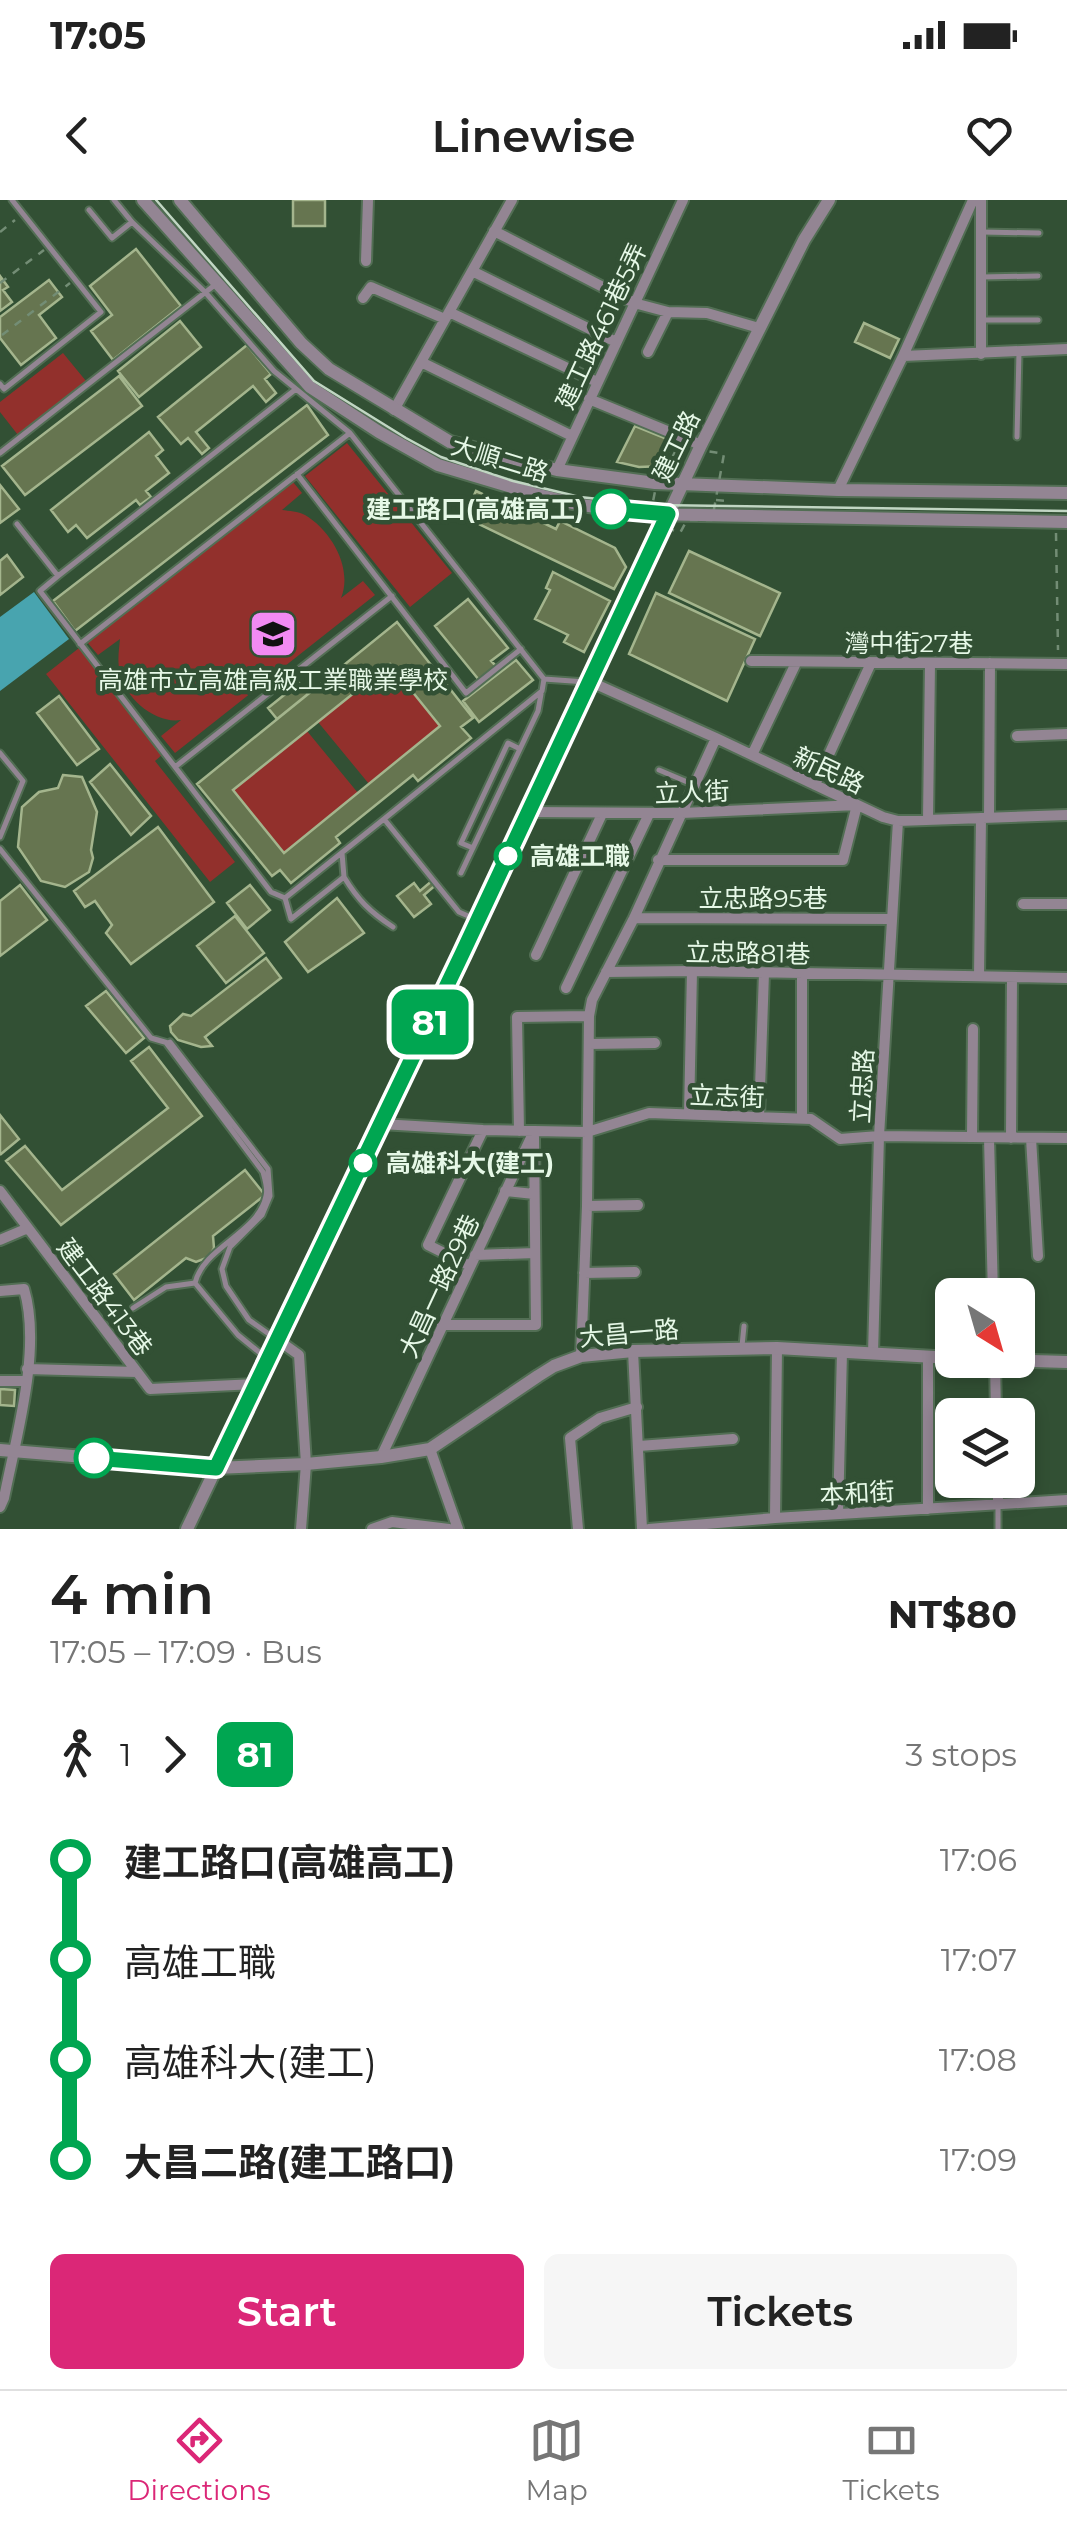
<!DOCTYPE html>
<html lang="en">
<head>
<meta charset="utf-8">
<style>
  :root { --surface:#fff; --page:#f6f6f6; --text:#222; --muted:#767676; --line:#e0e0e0; --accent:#db2777 }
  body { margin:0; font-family:Montserrat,"Noto Sans TC",sans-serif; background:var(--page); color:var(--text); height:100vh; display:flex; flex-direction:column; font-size:38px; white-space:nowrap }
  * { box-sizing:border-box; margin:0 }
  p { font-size:32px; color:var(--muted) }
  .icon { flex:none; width:55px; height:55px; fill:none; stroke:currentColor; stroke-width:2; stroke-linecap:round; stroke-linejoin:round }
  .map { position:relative; height:1329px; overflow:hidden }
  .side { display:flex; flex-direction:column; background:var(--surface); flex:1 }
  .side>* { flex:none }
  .badge { padding:0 20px; border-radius:15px; font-size:35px; line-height:65px }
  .needle { width:65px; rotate:143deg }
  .controls { position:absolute; left:935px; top:1078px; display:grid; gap:20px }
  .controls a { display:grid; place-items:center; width:100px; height:100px; border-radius:15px; background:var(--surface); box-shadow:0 5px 15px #0003; font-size:50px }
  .map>.badge { position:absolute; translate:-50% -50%; box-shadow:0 0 0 5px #fff }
  .legs { display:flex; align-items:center; gap:15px; height:110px; padding:0 50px; font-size:32px }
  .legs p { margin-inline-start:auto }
  .headline { display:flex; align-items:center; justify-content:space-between; height:170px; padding:0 50px }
  h1 { font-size:55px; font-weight:600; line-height:75px }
  .primary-button { display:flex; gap:20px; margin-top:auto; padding:20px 50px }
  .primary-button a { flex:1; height:115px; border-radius:15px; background:var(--accent); color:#fff; font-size:40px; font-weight:600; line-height:115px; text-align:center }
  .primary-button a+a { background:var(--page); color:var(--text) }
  ul { padding:0 50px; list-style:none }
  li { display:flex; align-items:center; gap:35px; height:100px; font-size:38px }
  li i { display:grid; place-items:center; width:15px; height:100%; margin:0 12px; background:currentColor }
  li i::after { content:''; width:25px; height:25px; margin:-12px; border:8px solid; border-radius:50%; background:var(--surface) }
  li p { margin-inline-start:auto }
  li:first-child i { background:linear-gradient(#0000 50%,currentColor 0) }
  li:last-child i { background:linear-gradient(currentColor 50%,#0000 0) }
  .status { display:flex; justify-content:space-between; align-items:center; height:70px; padding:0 50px; background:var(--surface); direction:ltr }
  .status svg { height:28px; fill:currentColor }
  header { display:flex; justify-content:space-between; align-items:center; height:130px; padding:0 50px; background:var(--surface); font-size:45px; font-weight:600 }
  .dock { display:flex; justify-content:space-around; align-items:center; height:140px; border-top:2px solid var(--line); background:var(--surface); font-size:28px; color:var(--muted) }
  .dock a { display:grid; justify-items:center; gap:5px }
  .dock .on { color:var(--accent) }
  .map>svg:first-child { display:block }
  .green { fill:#92302c }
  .water { fill:#48a4af }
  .building { fill:#667550; stroke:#a4b58d; stroke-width:2.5; fill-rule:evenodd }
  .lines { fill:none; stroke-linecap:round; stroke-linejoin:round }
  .service-casing { stroke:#526e54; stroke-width:9 }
  .minor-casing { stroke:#526e54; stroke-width:14 }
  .tertiary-casing { stroke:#526e54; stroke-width:16 }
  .path { stroke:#738d75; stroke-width:2.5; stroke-dasharray:8 8; stroke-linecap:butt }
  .service { stroke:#938593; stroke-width:5 }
  .minor { stroke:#938593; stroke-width:10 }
  .tertiary { stroke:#938593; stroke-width:12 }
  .tram { stroke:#c1d6c3; stroke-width:2.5 }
  .line-1-casing { stroke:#fff; stroke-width:22 }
  .line-1 { stroke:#00a651; stroke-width:15 }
  .stop-1-dot { fill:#fff; stroke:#00a651; stroke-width:5 }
  .labels { text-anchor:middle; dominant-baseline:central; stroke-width:9; stroke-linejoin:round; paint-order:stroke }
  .street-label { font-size:25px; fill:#e6f8e7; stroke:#325034 }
  .stop-label { font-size:25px; font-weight:bold; fill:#e6f8e7; stroke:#325034; text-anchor:start }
  .poi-label { font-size:25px; fill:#e6f8e7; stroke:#325034 }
</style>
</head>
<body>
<div class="status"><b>17:05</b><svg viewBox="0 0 49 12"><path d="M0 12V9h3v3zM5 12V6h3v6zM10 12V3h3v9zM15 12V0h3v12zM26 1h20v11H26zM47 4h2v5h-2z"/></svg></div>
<header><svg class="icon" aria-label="back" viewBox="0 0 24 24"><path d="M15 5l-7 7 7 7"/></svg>Linewise<svg class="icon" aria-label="heart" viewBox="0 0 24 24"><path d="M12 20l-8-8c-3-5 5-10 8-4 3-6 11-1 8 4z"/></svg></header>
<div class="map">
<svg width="1067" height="1329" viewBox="0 0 1067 1329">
  <rect width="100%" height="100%" fill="#325034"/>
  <path class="green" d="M63,153l23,28 -68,54 -18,-23v-10z
    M347,243l105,130 -42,34 -105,-131z
    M293,282l9,11 -20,17c7,1 16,1 23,5 27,16 48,54 36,83l22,-17 12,14 -200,158 -14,-17 20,-16c-26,4 -56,-22 -61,-47 -3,-12 -1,-23 0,-34l-22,16 -11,-13z
    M79,448l84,106 -8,7 80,101 -25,20 -164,-208z
    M390,464l50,62 -71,58 -51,-62z
    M307,531l51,62 -74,60 -51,-63z"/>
  <path class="water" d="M34,392l35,47 -69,52v-74z"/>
  <path class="building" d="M293,0h32v26h-32z
    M136,49l45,57 -68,54 -22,-29 21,-16 -22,-29z
    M0,76l8,11 -5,3 9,12 -12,9z
    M49,80l13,17 -23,18 17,23 -35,27 -21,-27v-21z
    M180,121l21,26 -62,50 -21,-26z
    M864,123l35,16 -9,19 -35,-16z
    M247,145l24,29 -6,5 11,14 -10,9 -13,-16 -57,46 13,16 -7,6 -14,-16 -7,6 -23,-27z
    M119,176l23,30 -117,89 -23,-29z
    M307,205l21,30 -253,196 -22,-30z
    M635,226l37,15 -9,25 -24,1 -22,-5z
    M149,232l14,18 -7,6 13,17 -23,18 5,6 -11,8 -4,-5 -49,38 -11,-13 -8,7 -17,-22z
    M0,285l19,24 -19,14z
    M476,291l80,38 4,-8 55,27 11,19 -12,22 -150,-72z
    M689,351l91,42 -20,43 -91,-43z
    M7,355l16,22 -23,18v-34z
    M553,372l57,29 -26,51 -20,-10 4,-7 -33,-16 15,-29 -4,-2z
    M656,393l99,46 -28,62 -98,-47z
    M468,399l40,49 -17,13 5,5 -17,14 -44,-54z
    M397,422l76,96 -12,9 10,11 -53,43 -5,-6 -77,62 4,6 -49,40 -11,-13 -8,6 -75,-92zM390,464l50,62 -156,127 -51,-63z
    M516,460l17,20 -54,42 -16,-21z
    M299,483l9,11 -31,25 -9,-11z
    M59,496l40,53 -22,16 -40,-52z
    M110,564l41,52 -20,19 -41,-53z
    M63,575l19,2 15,35 -6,38 2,8 -4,14 -24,15 -24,-6 -23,-34 4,-40 17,-15 19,-4z
    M158,627l56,75 -83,62 -25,-31 6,-8 -17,-24 -10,6 -11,-16z
    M433,680l4,4 -13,11 7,9 -17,13 -17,-21 17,-13 6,8z
    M20,685l27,35 -47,36v-55z
    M250,685l20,25 -23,19 -20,-26z
    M337,698l27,35 -56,39 -23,-30z
    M235,716l29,37 -38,30 -29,-37z
    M266,758l15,20 -76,59 7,9 -11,1 -23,-7 -7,-8 -1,-6 13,-12 8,2z
    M106,791l38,47 -18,15 -40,-47z
    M149,847l53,69 -141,109 -55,-64 19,-15 37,44 106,-82 -37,-47z
    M0,915l19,24 -18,15 -1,-2z
    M245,970l20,25 -52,41 1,12 -5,9 -13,5 -10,-4 -52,42 -20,-26z
    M0,1189l15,1 -1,16 -14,-1z"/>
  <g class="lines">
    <g class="service-casing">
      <path id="service" d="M114,0l18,22 73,70 69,79 76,62 194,246 -2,12 -158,128 75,93 16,7
        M89,10l23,28 20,-16
        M982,32l57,1
        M981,77l57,-1
        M981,120h57
        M0,184l4,5 97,-77 -89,-112
        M1017,237l2,-85
        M0,253l216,-169
        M297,274l169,219 55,-44
        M17,324l41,52 238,-187
        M58,376l-18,15 231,301 14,6
        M80,444l270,-211
        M544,479l42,3
        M0,553l23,28 -23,56
        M175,567l217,-171
        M659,570l33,14
        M473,648l-12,-5 47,-100 12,6
        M0,649l151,189 17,5
        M342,653l2,24 -53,42 -6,-21 99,-79
        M461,673l77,-162 3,-17
        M344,677c14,23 26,35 49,50
        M167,844l96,128c2,7 5,17 3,24 -8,38 -62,50 -71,87l43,52 27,22
        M167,844l3,-2 98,127 2,27 -8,19 -32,32 -8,22 4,17 23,34 27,19
        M133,1108l33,-21 29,-4
        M742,1146l2,-20
        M998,1329v-21"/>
    </g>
    <g class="minor-casing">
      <path id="minor" d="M494,31l140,72 34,9 39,1 52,15
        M366,61l2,-61
        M472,71l144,71
        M363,98l8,-11 74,32
        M449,112l148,70
        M648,152l20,-40
        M981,154v-154
        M903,156l164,-7
        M421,162l151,74
        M589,199l112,46
        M394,210l118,-210
        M557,270l126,-270
        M838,290l65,-134 70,-156
        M751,461l316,3
        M591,482l125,56 167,79 15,4 169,-6
        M1017,536l50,-2
        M752,555l44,-92
        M815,585l56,-122
        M528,612l154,1 175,-8 -14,55h-185
        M989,618l1,-155
        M928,620l2,-157
        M1023,704h44
        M634,718l258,1
        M536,755l66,-141
        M606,772l86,-1 375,7
        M802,773v145
        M979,776l2,-158
        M566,788l83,-174
        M589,844l66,-1
        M689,914l3,-143
        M759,917l5,-144
        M381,924l102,6 104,2 62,-19 162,6 29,20 39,-3 188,2
        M519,931l-2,-114 72,-1
        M972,937l1,-108
        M989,938l4,157
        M1011,938l1,-161
        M1031,938l7,118
        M0,991l150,198 107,-5
        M505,991l29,3
        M587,1006l51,-1
        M0,1040l28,-12
        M475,1055l60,-2
        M470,1066l-42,-21 55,-115
        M584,1073l51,-1
        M0,1091l24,-2c18,60 -8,148 -20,209l-4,9
        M442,1125h94l-2,-188
        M278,1140l21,15 7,109 -5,65
        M633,1151l9,178
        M873,1154l6,-218 19,-315
        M581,1156l6,-150 2,-190 3,-16 42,-82 82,-180
        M995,1160l1,55
        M27,1169l110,3
        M0,1181h26
        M639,1246l94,-7
        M430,1249l28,80
        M381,1257l153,-326
        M998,1280v25
        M928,1309v-152
        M838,1314l4,-162
        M775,1318l2,-170
        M372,1329l20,-7 57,7
        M578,1329l-8,-91 30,-20 37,-11
        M649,1329l126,-11 292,-18"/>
    </g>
    <g class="tertiary-casing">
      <path id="tertiary" d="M143,0l167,187 69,45 59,33 97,29 46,11 70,9 416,8
        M180,0l121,143 28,26 121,73 107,28 98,13 183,7 229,3
        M1004,1160l63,2
        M0,1250l216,18 90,-4 75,-7 49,-8 108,-73 16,-10 27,-10 52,-5 144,-3 175,10
        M187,1329l291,-608 223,-476 103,-205 25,-40"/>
    </g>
    <path class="path" d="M0,32l15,-12
      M0,83l44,-33
      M2,135l68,-52
      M678,246l46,8 -12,66h-25l-7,13 -31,-12 10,-49 7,-2z
      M716,300l12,1
      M1056,333l2,117"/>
    <use href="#service" class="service"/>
    <use href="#minor" class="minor"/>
    <use href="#tertiary" class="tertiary"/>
    <path class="tram" d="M156,0l158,181 92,57 35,19 72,24 67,16 74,8 413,6"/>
  </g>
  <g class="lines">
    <g class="line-1-casing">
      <path id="line-1" d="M94,1258l122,10 246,-514 206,-440 -57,-5"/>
    </g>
    <use href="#line-1" class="line-1"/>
  </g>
  <defs>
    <g id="school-square" transform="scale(2.5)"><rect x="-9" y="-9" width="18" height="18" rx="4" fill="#f28af3" stroke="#325034"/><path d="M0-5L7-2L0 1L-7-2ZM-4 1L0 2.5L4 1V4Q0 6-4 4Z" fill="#111"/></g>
  </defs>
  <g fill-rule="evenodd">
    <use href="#school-square" x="273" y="434"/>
  </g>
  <g class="stop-1-dot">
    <circle cx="611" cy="309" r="18"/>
    <circle cx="508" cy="656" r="12"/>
    <circle cx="363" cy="963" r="12"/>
    <circle cx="94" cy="1258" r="18"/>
  </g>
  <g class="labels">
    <g class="street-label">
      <text transform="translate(601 126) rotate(-65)">建工路461巷5弄</text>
      <text transform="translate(676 246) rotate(-64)">建工路</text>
      <text transform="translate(500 259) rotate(17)">大順二路</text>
      <text x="909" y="443">灣中街27巷</text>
      <text transform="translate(829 570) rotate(25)">新民路</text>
      <text transform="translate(692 592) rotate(-2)">立人街</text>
      <text x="763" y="698">立忠路95巷</text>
      <text transform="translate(748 753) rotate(1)">立忠路81巷</text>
      <text transform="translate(862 886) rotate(-87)">立忠路</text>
      <text transform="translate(727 896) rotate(2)">立志街</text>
      <text transform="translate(439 1086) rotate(-65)">大昌一路29巷</text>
      <text transform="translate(105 1097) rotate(53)">建工路413巷</text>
      <text transform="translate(629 1133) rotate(-5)">大昌一路</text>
      <text transform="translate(857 1293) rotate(-3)">本和街</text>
    </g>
    <g class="stop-label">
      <text x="584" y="309" text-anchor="end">建工路口(高雄高工)</text>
      <text x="530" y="656">高雄工職</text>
      <text x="386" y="963">高雄科大(建工)</text>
    </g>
    <g class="poi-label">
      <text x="273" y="480">高雄市立高雄高級工業職業學校</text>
    </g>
  </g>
</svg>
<div class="controls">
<a><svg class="needle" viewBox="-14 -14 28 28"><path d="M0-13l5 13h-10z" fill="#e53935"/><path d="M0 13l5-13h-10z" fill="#767676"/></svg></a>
<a><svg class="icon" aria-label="layers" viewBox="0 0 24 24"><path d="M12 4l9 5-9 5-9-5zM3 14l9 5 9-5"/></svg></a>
</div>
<b class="badge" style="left:430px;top:822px;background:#00a651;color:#fff">81</b>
</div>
<section class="side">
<div class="headline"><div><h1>4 min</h1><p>17:05 – 17:09 · Bus</p></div><b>NT$80</b></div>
<div class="legs"><svg class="icon" aria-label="walk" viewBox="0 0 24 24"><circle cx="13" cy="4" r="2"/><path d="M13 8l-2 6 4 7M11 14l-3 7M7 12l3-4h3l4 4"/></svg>1<svg class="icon" aria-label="forward" viewBox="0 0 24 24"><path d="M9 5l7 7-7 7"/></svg><b class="badge" style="background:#00a651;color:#fff">81</b><p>3 stops</p></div>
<ul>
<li><i style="color:#00a651"></i><b>建工路口(高雄高工)</b><p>17:06</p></li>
<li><i style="color:#00a651"></i><span>高雄工職</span><p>17:07</p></li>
<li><i style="color:#00a651"></i><span>高雄科大(建工)</span><p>17:08</p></li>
<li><i style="color:#00a651"></i><b>大昌二路(建工路口)</b><p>17:09</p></li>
</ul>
<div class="primary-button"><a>Start</a><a>Tickets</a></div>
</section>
<nav class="dock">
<a class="on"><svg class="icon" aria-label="directions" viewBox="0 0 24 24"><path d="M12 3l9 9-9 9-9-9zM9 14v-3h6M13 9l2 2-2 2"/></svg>Directions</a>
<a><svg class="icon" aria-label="map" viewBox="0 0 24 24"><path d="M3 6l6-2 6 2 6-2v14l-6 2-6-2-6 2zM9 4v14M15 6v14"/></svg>Map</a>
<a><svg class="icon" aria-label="tickets" viewBox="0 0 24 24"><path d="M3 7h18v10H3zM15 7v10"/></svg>Tickets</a>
</nav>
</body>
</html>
